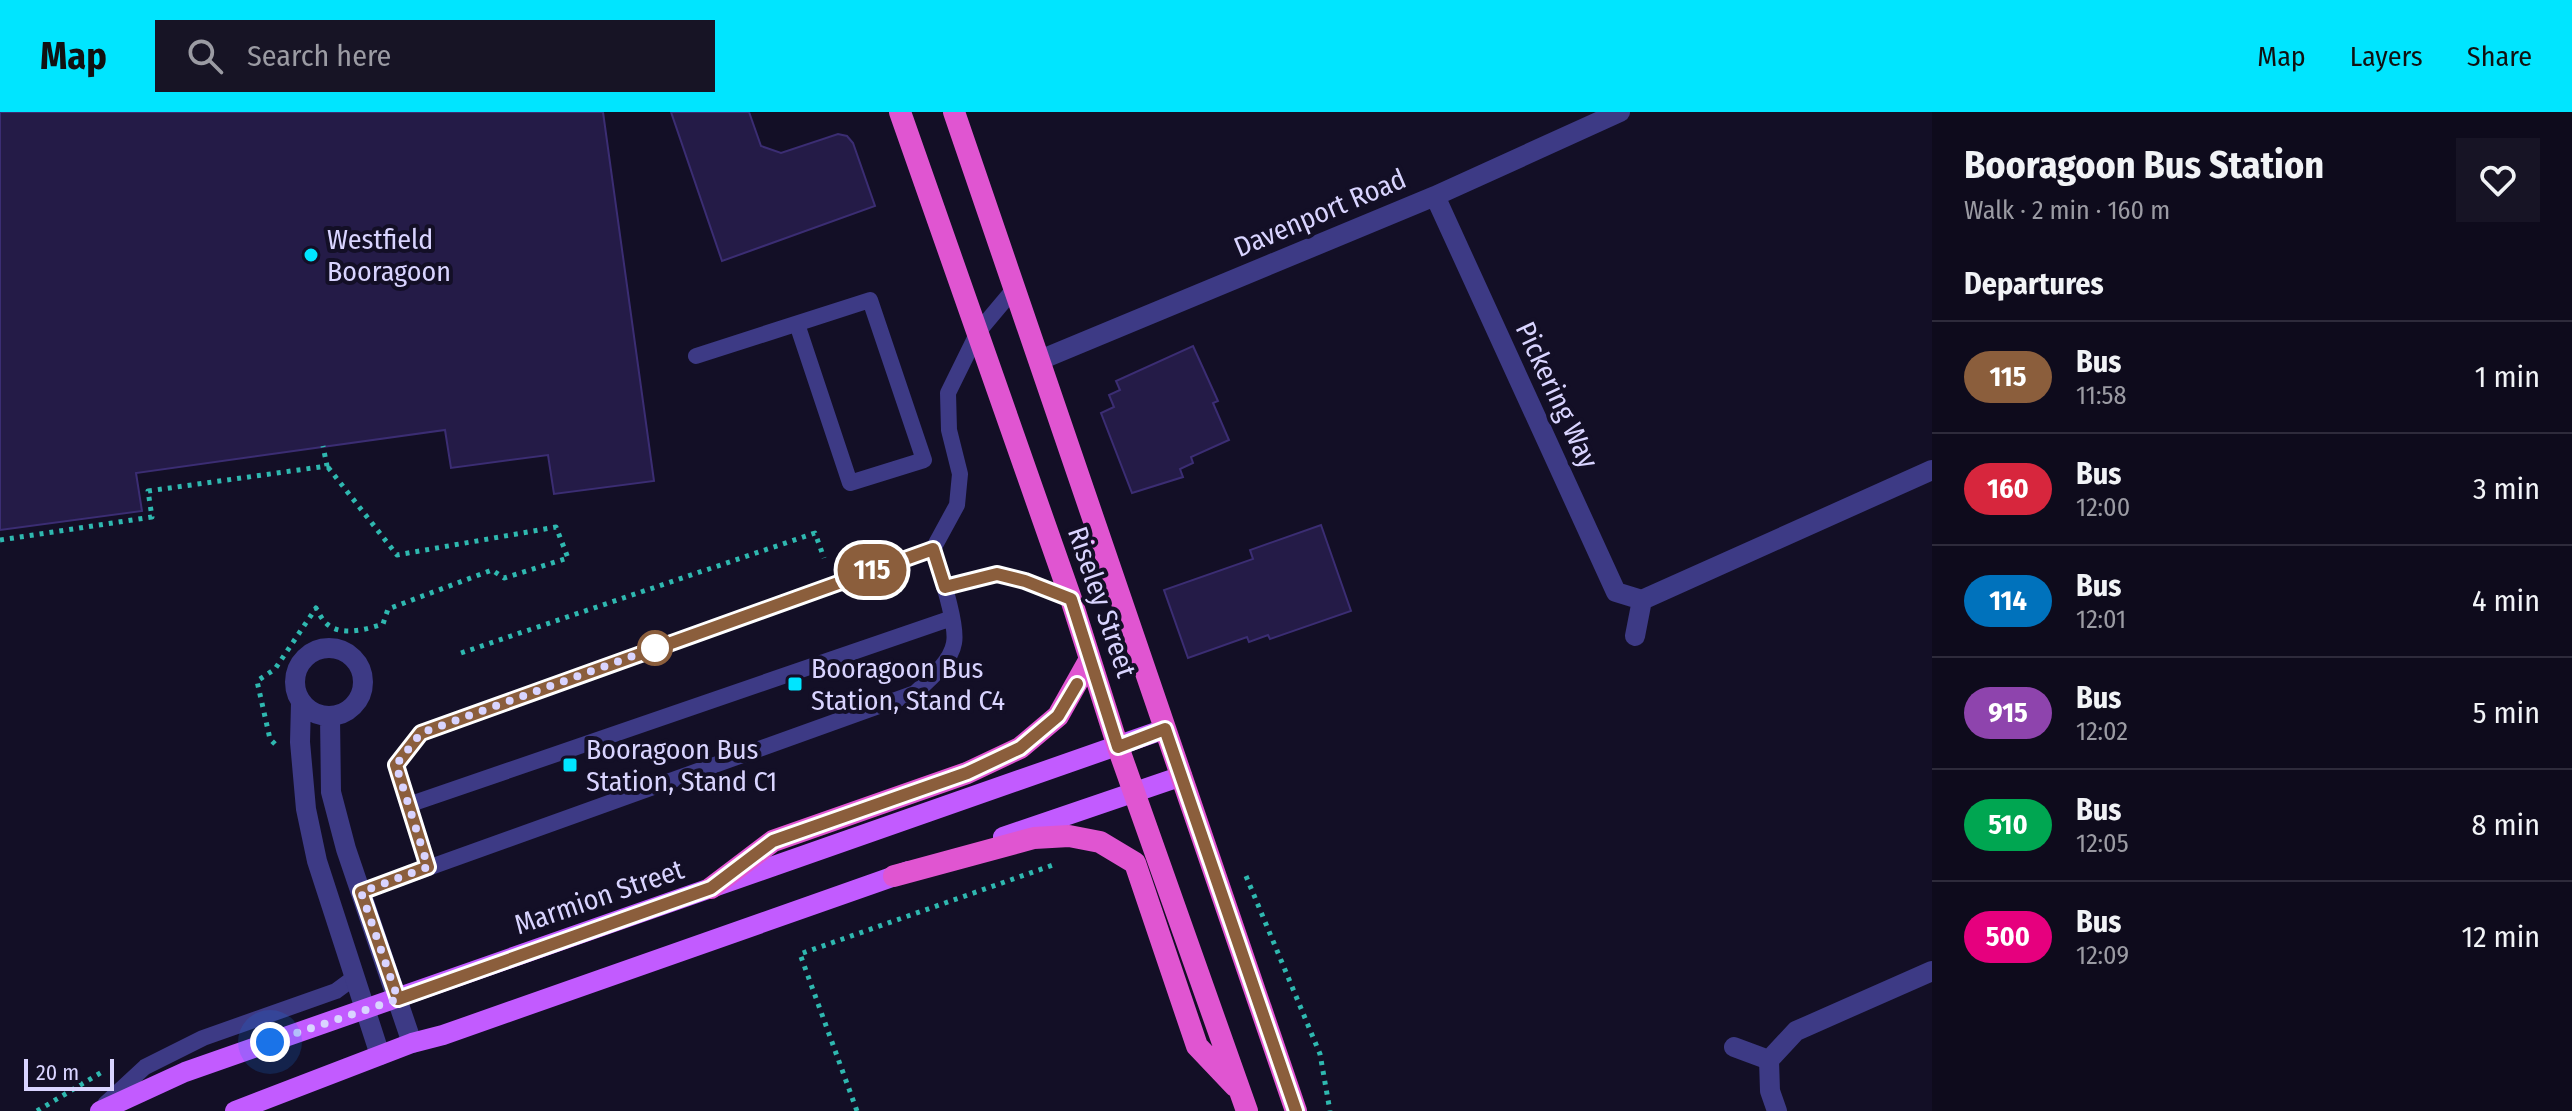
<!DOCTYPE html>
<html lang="en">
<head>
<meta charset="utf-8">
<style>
  :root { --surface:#0e0b1c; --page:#171425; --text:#f1f3f6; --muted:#9b9ba3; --line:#2e2b3b; --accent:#00e5ff }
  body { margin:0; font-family:"Fira Sans Condensed",sans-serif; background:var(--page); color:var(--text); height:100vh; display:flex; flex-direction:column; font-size:30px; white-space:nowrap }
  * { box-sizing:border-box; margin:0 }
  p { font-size:26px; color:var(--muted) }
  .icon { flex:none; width:44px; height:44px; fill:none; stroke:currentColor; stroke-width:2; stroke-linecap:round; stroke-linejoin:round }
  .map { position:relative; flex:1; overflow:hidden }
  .details { display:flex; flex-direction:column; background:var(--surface); width:640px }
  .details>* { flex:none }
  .badge { padding:0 16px; border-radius:26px; font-size:28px; line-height:52px }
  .scale { position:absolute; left:24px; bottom:20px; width:90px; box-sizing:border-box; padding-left:8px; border:4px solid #d9d4ff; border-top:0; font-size:22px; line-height:28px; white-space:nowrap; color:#d9d4ff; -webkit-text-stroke:6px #130f26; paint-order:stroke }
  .you { position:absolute; width:40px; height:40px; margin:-20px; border:6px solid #fff; border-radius:50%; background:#1a73e8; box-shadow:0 0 0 12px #1a73e833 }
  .map>.badge { position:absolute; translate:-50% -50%; box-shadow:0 0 0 4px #fff }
  h2 { padding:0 32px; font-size:30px; line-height:72px }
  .round { display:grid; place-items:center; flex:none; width:84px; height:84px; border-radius:0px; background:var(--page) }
  .overview { display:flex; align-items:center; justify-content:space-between; height:136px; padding:0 32px }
  h1 { font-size:38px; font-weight:700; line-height:60px }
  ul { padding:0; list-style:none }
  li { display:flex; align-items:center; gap:24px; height:112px; padding:0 32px; border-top:2px solid var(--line) }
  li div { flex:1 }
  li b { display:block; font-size:30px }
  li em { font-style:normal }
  li .badge { min-width:88px; font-weight:700; text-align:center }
  header { display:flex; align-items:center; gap:48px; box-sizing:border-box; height:112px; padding:0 40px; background:var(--accent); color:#111 }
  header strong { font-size:38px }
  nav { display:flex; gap:44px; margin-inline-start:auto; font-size:28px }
  .search { width:560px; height:72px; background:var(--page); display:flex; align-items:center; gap:20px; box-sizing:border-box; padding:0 28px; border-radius:0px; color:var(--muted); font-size:30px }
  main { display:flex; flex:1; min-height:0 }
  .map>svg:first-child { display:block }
  .building { fill:#241b47; stroke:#3b2d73; stroke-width:2 }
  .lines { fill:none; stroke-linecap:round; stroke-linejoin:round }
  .path { stroke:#2fb8b0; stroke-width:5; stroke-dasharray:4 6; stroke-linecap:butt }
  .service { stroke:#3d3a85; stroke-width:16 }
  .minor { stroke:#3d3a85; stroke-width:20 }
  .primary { stroke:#c25bff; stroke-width:20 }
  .trunk { stroke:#e055d1; stroke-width:22 }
  .line-casing { stroke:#fff; stroke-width:18 }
  .line { stroke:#8b5e3c; stroke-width:12 }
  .walk { stroke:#d9d4ff; stroke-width:8; stroke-dasharray:0 14.4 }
  .poi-dot { fill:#00e5ff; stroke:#130f26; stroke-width:3 }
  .stop-dot { fill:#fff; stroke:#8b5e3c; stroke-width:4 }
  .labels { text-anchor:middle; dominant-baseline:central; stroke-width:8; stroke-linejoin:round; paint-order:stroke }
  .street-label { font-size:28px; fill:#d9d4ff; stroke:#130f26 }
  .poi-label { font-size:28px; fill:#d9d4ff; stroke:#130f26; text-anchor:start }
</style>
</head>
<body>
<header>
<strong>Map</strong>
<div class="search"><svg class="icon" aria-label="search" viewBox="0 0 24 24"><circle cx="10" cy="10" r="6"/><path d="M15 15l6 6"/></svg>Search here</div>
<nav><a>Map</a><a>Layers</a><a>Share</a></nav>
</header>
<main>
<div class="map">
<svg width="1932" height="999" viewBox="0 0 1932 999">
  <rect width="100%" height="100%" fill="#130f26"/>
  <path class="building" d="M0,0h603l51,369 -100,13 -6,-39 -97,13 -6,-38 -309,43 6,38 -142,19z
    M671,0h78l12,34 20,7 57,-19 9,2 6,7 22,63 -153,55z
    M1193,234l25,55 -5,2 16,37 -38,17 2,6 -13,6 3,8 -51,16 -31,-80 13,-6 -5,-12 11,-5 -4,-9z
    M1321,413l30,86 -81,28 -2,-4 -19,7 -2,-5 -59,21 -24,-68 89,-31 -3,-9z"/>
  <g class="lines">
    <path class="path" d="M0,428l152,-23 -4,-26 179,-25 -4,-20
      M461,541l354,-120 9,25
      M275,632l-5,-5 -13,-58 18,-12 41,-61c3,5 6,12 11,16 15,13 40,5 56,0l5,-15 104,-39 12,8 64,-20 -12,-31 -159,28 -70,-89
      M1246,764l74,178 10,57
      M37,999l65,-39
      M857,999l-57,-157 253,-89"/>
    <path class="service" d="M696,244l174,-56 54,160 -74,23 -53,-159
      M945,475l52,-13 28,7 46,18
      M408,693l544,-187
      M428,755l-32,-102 25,-32 512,-184 24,-44 3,-31 -11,-44 -1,-37 30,-61 37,-44
      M361,780l554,-199c13,-12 36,-31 39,-50 4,-19 -15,-74 -21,-94
      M105,992l40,-37 58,-29 133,-47 19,-14"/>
    <path class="minor" d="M1435,84l181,396 26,8 290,-130
      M1040,248l395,-164 185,-84
      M1635,524l7,-36
      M295 570a34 34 0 1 1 68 0a34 34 0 1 1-68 0Z
      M301,591l-1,39 6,67 11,52 63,194
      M330,605l1,75 15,57 66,194
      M1734,935l35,13
      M1777,999l-7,-20 -1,-31 27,-29 136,-60"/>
    <path class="primary" d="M1003,725l179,-61
      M100,999l85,-39 980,-343
      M235,999l177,-68 31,-8 466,-164"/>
    <path class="trunk" d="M900,0l171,487 47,148 129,364
      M954,0l342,999
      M894,764l140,-38 35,-2 31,6 35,21 62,183 38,40
      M711,776l62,-47 194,-68 53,-25 38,-32 32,-57"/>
  </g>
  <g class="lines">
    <g class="line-casing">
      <path id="line" d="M1077,572l-19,32 -38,32 -53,25 -194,68 -62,47 -313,111 -37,-107 67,-25 -32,-102 25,-32 512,-184 12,38 52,-13 28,7 46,18 47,148 47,-18 131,382"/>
    </g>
    <use href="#line" class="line"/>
    <path class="walk" d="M270,930l128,-43 -37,-107 67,-25 -32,-102 25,-32 237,-86 -3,1"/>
  </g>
  <g class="poi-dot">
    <circle cx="311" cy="143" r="8"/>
    <rect x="787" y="564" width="16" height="16" rx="4"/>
    <rect x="562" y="645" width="16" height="16" rx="4"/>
  </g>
  <circle class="stop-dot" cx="655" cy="536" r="16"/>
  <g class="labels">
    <g class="street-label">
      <text transform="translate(1320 101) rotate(-23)">Davenport Road</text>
      <text transform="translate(1557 283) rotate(65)">Pickering Way</text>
      <text transform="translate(1102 490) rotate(71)">Riseley Street</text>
      <text transform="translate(599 785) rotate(-19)">Marmion Street</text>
    </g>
    <g class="poi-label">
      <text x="327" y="127">Westfield<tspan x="327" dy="32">Booragoon</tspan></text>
      <text x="811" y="556">Booragoon Bus<tspan x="811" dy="32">Station, Stand C4</tspan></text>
      <text x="586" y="637">Booragoon Bus<tspan x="586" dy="32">Station, Stand C1</tspan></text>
    </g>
  </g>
</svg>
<div class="scale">20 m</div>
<div class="you" style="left:270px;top:930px"></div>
<b class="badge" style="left:872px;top:458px;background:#8b5e3c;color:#fff">115</b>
</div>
<section class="details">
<div class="overview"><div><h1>Booragoon Bus Station</h1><p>Walk · 2 min · 160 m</p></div><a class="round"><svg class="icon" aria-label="heart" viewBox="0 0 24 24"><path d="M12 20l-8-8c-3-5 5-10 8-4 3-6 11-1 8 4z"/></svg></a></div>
<h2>Departures</h2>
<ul>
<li><span class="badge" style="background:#8b5e3c;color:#fff">115</span><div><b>Bus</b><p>11:58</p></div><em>1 min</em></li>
<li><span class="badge" style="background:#d7263d;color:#fff">160</span><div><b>Bus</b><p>12:00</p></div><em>3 min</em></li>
<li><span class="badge" style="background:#0072bc;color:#fff">114</span><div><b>Bus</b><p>12:01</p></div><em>4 min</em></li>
<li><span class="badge" style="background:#8e44ad;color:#fff">915</span><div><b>Bus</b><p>12:02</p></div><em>5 min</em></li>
<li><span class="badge" style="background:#00a651;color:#fff">510</span><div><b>Bus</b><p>12:05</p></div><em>8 min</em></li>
<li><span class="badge" style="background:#e6007e;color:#fff">500</span><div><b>Bus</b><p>12:09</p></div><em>12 min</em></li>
</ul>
</section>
</main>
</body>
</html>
